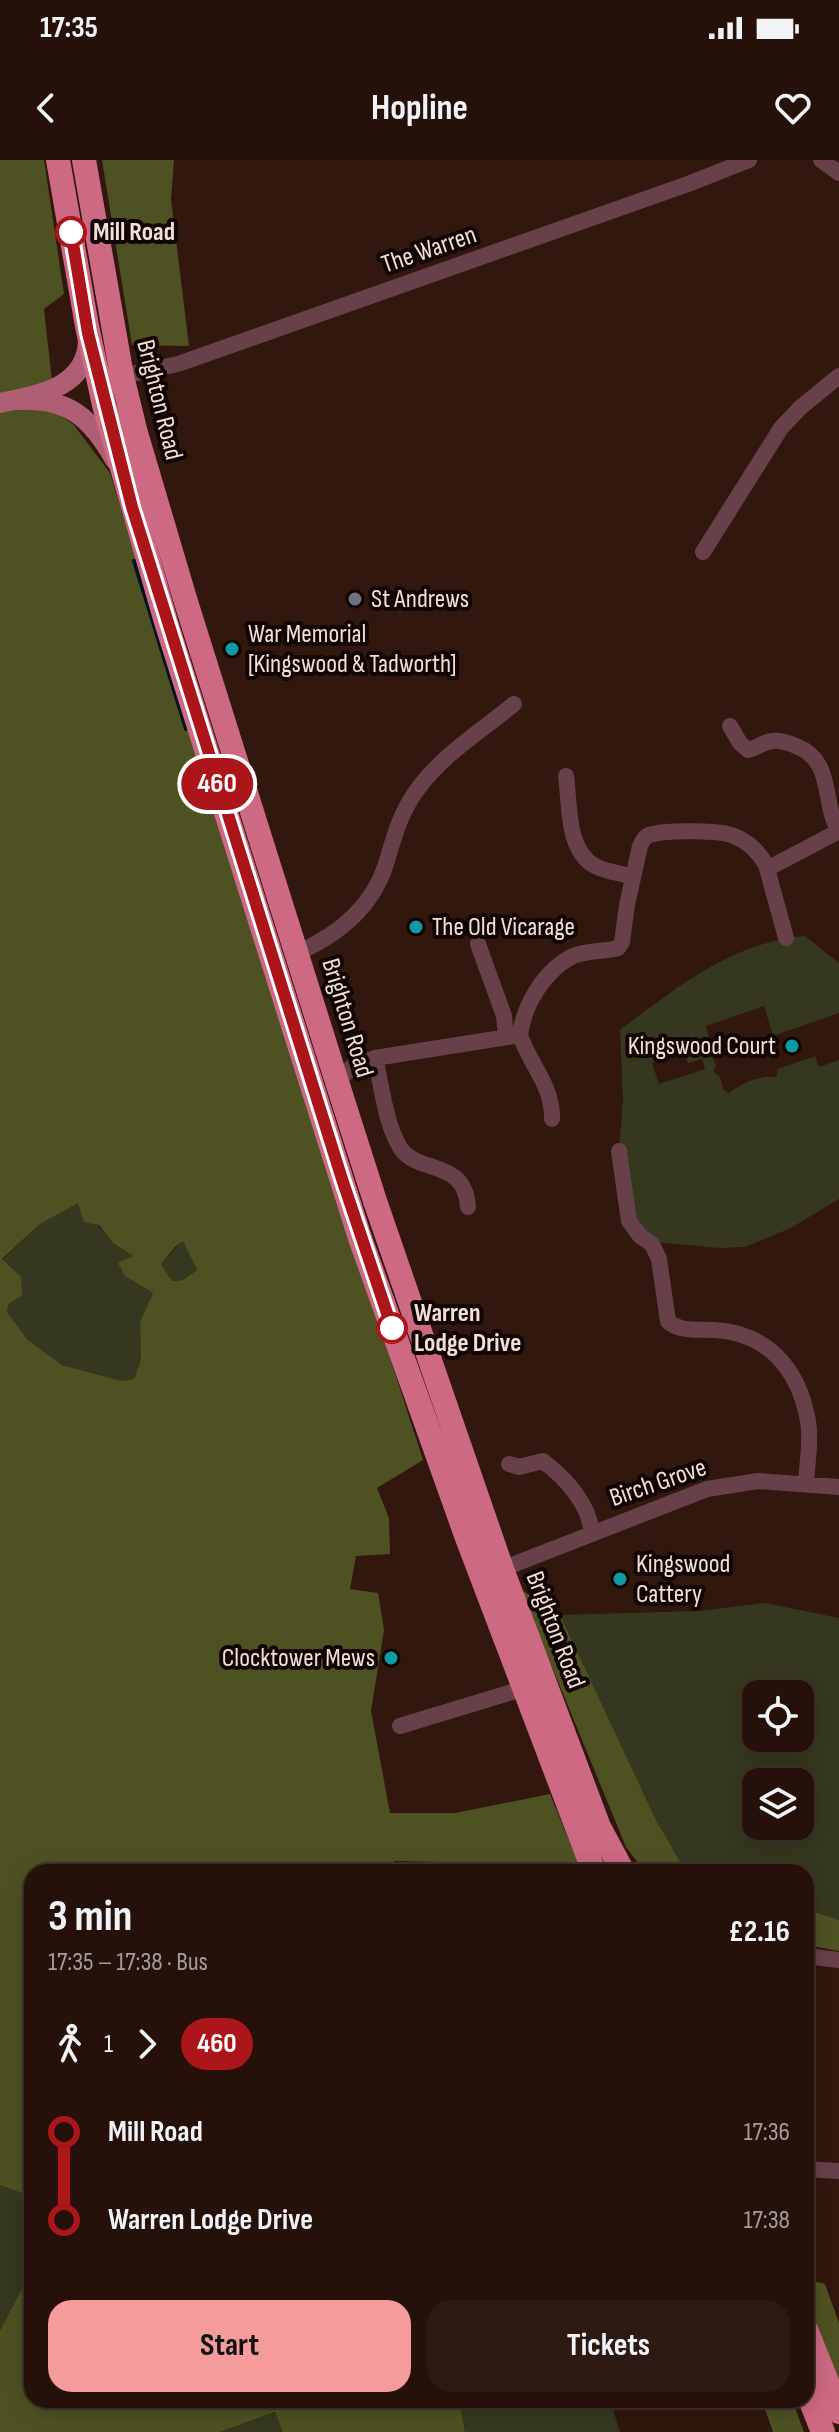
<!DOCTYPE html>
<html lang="en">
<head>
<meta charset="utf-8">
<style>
  :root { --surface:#25110a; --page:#2d1a13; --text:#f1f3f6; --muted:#a39d9c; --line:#42312b; --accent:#f59b9c }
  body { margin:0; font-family:"Sofia Sans Condensed",sans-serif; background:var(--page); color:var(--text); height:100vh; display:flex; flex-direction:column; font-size:30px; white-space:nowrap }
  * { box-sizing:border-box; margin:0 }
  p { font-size:26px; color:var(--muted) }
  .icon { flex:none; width:44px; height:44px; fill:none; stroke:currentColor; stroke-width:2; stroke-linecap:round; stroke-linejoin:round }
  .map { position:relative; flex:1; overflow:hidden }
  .sheet { position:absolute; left:24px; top:1704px; width:790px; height:544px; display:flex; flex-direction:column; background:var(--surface); border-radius:24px; box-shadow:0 4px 20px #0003,0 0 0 2px var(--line) }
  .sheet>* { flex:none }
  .badge { padding:0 16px; border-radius:26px; font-size:28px; line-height:52px }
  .fabs { position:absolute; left:742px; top:1520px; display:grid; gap:16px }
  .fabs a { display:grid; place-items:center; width:72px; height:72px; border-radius:16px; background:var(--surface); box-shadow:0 4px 20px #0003,0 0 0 2px var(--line); font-size:40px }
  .map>.badge { position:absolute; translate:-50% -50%; box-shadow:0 0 0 4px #fff }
  .legs { display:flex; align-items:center; gap:12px; height:88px; padding:0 24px; font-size:26px }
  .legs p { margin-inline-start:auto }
  .overview { display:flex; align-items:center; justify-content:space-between; height:136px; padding:0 24px }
  h1 { font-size:44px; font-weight:700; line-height:60px }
  .button { display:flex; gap:16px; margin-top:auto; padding:16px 24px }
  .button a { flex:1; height:92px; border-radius:24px; background:var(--accent); color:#111; font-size:32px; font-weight:700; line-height:92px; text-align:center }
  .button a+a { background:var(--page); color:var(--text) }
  ul { padding:0 24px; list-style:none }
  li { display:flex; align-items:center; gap:28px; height:88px; font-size:30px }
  li i { display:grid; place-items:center; width:12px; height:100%; margin:0 10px; background:currentColor }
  li i::after { content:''; width:20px; height:20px; margin:-10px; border:6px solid; border-radius:50%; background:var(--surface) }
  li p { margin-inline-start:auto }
  li:first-child i { background:linear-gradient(#0000 50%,currentColor 0) }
  li:last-child i { background:linear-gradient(currentColor 50%,#0000 0) }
  .status { display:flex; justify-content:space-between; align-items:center; height:56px; padding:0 40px; background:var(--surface); direction:ltr }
  .status svg { height:22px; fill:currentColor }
  header { display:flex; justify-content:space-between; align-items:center; height:104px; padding:0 24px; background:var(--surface); font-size:36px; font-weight:700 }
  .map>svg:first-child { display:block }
  .green { fill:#35381e; fill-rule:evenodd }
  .forest { fill:#4e5223; fill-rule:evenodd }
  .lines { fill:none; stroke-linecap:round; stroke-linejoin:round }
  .stream { stroke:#00131e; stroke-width:4 }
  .minor { stroke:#684049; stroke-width:16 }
  .major { stroke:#b05e73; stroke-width:20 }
  .highway { stroke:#cd6983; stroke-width:24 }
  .line-1-casing { stroke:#fff; stroke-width:18 }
  .line-1 { stroke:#ac151a; stroke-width:12 }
  .stop-1-dot { fill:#fff; stroke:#ac151a; stroke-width:4 }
  .worship-dot { fill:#6b7280; stroke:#110603; stroke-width:3 }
  .culture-dot { fill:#0f9aa8; stroke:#110603; stroke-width:3 }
  .labels { text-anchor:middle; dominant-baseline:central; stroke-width:8; stroke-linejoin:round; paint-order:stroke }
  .stop-label { font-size:26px; font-weight:bold; fill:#f2dfd9; stroke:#110603; text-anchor:start }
  .street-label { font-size:26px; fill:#f2dfd9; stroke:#110603 }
  .poi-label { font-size:26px; fill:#f2dfd9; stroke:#110603; text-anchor:start }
</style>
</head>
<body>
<div class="status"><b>17:35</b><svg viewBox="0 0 49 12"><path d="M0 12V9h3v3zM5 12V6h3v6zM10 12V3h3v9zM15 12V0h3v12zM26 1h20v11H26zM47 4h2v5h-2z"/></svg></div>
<header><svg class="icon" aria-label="back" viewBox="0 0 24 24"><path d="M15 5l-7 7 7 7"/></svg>Hopline<svg class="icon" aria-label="heart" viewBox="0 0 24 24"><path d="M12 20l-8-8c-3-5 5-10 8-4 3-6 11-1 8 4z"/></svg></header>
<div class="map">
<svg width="839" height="2272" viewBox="0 0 839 2272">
  <rect width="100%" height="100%" fill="#31170d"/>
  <path class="green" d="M805,776l34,27v50l-66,23 -9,-30 -58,20 9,31 -2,1 3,8 -3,5 7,6 4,13 5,3c12,-10 31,-18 47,-16l2,-8 37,-13 4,11 20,-7v139l-48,29 -46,19 -26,1 -65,-6 -14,-6 -21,-85 4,-51 -3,-70c56,-42 112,-88 185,-94zM684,892l4,11 14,-4 3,10 -46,15 -7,-21z
    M78,1042l35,41 21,14 -9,19 28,17 -13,29 1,37 -7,20 -12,2 -60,-16 -34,-25 -21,-28 2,-9 -7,-43 38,-36z
    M183,1080l14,30 -14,10 -11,1 -11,-17z
    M765,1443l74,15v302l-33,-11v-37h-114l-7,-2 -29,-50 -96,-205 139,-4zM756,1534h44v44h-44zM756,1622h44v44h-44z
    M0,2025l32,12v75l-32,63z
    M459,2240h151l10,32h-155z
    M276,2252l7,20h-63z"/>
  <path class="forest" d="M0,0h44l20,134 -20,15 8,72 -52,22z
    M102,0h72l-3,39 18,147 -57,-1z
    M35,239l38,25 37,49 107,349 206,638 -46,28 12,30 1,36 -34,2 -6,33 28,4 6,37 -13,81 19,102h65l95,-19 32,78h-91l-6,-9 -91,-2v11h-362v325l-32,-12v-1779zM78,1043l6,19 15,3 14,18 20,13 -15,7 7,13 28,17 -13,29 1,37 -7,20 -12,2 -60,-16 -34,-25 -21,-28 2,-9 13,-7 -1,-19 -19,-18 38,-35zM183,1081l14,29 -14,10 -11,1 -11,-17 14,-17z
    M520,1429l40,26 96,205 29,50 7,2h-47l-19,-25z
    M806,1749l33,11v31l-33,-6z
    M806,2102l7,19 12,3 14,39v59l-33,-88z
    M32,2110v130h427l6,32h-182l-8,-20 -55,20h-220v-101z
    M762,2240h30l12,32h-31z"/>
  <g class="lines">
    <path class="stream" d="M134,401l52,168"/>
    <path class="minor" d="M821,0l18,13
      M122,216l56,-12 510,-180 61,-24
      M703,392l78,-124 19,-20 39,-32
      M730,566l10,17 8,7c9,-2 15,-8 24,-9 8,-1 17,2 24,5 39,15 25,56 43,85
      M566,616c4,28 0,74 29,90 11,6 26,7 38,11
      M767,709l72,-38
      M478,784l26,72 2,21
      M297,793c41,-18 75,-45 89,-89 8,-27 14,-51 31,-74 24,-34 64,-59 97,-86
      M520,875c10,30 33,51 32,84
      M375,898c7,28 10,66 26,91 18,25 64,10 67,58
      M337,922l16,-16 22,-8 145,-23c4,-31 25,-65 53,-79 15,-6 30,-4 45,-8l4,-6 5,-37 13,-59c3,-6 5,-11 13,-12 14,-4 68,-4 81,2 15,6 25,16 32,29l20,73
      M619,991l10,70 11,15 12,8 7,15 9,62c10,11 32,8 47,9 51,3 82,37 92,86 5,20 0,47 -1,68
      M509,1304l10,3 24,-6c22,17 45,42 49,71
      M502,1409l205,-80 51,-8 81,6
      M400,1566l125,-38
      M806,1796l33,4
      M806,2009l33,2"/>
    <path class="major" d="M17,240c50,-3 74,17 98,60
      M0,243c38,-8 87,-15 88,-63"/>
    <path class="highway" d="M58,0l29,166 17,79 62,217 194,616 107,300 127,334
      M84,0l38,216 14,57 50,169 151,480 38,119 127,368 97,258 24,45
      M806,2169l33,83
      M806,2229l17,43"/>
  </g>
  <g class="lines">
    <g class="line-1-casing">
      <path id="line-1" d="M71,72l17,101 44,174 210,672 50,149"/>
    </g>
    <use href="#line-1" class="line-1"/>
  </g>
  <g class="stop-1-dot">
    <circle cx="71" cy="72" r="14"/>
    <circle cx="392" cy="1168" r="14"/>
  </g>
  <circle class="worship-dot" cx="355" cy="439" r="8"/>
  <g class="culture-dot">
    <circle cx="232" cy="489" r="8"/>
    <circle cx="416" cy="767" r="8"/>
    <circle cx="792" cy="886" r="8"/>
    <circle cx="620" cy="1419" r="8"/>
    <circle cx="391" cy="1498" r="8"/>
  </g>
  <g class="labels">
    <g class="stop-label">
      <text x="93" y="72">Mill Road</text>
      <text x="414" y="1153">Warren<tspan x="414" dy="30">Lodge Drive</tspan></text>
    </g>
    <g class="street-label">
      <text transform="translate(429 90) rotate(-19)">The Warren</text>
      <text transform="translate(159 240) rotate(76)">Brighton Road</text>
      <text transform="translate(347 858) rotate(73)">Brighton Road</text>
      <text transform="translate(658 1323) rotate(-19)">Birch Grove</text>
      <text transform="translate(555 1470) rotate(69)">Brighton Road</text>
    </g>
    <g class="poi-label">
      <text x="371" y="439">St Andrews</text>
      <text x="248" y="474">War Memorial<tspan x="248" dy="30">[Kingswood &amp; Tadworth]</tspan></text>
      <text x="432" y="767">The Old Vicarage</text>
      <text x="776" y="886" text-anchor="end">Kingswood Court</text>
      <text x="636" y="1404">Kingswood<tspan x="636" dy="30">Cattery</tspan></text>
      <text x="375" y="1498" text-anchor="end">Clocktower Mews</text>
    </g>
  </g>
</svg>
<div class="fabs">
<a><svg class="icon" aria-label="locate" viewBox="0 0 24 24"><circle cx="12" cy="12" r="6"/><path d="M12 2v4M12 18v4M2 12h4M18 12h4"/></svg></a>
<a><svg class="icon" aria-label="layers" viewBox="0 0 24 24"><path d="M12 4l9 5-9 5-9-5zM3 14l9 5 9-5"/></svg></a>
</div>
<b class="badge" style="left:217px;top:624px;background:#ac151a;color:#fff">460</b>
<section class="sheet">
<div class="overview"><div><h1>3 min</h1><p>17:35 – 17:38 · Bus</p></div><b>£2.16</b></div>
<div class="legs"><svg class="icon" aria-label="walk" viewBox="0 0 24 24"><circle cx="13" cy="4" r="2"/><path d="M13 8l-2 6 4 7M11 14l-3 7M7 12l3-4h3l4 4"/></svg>1<svg class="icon" aria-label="forward" viewBox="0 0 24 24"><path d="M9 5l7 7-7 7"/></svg><b class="badge" style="background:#ac151a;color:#fff">460</b></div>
<ul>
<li><i style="color:#ac151a"></i><b>Mill Road</b><p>17:36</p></li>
<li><i style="color:#ac151a"></i><b>Warren Lodge Drive</b><p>17:38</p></li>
</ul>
<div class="button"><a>Start</a><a>Tickets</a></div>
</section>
</div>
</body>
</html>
